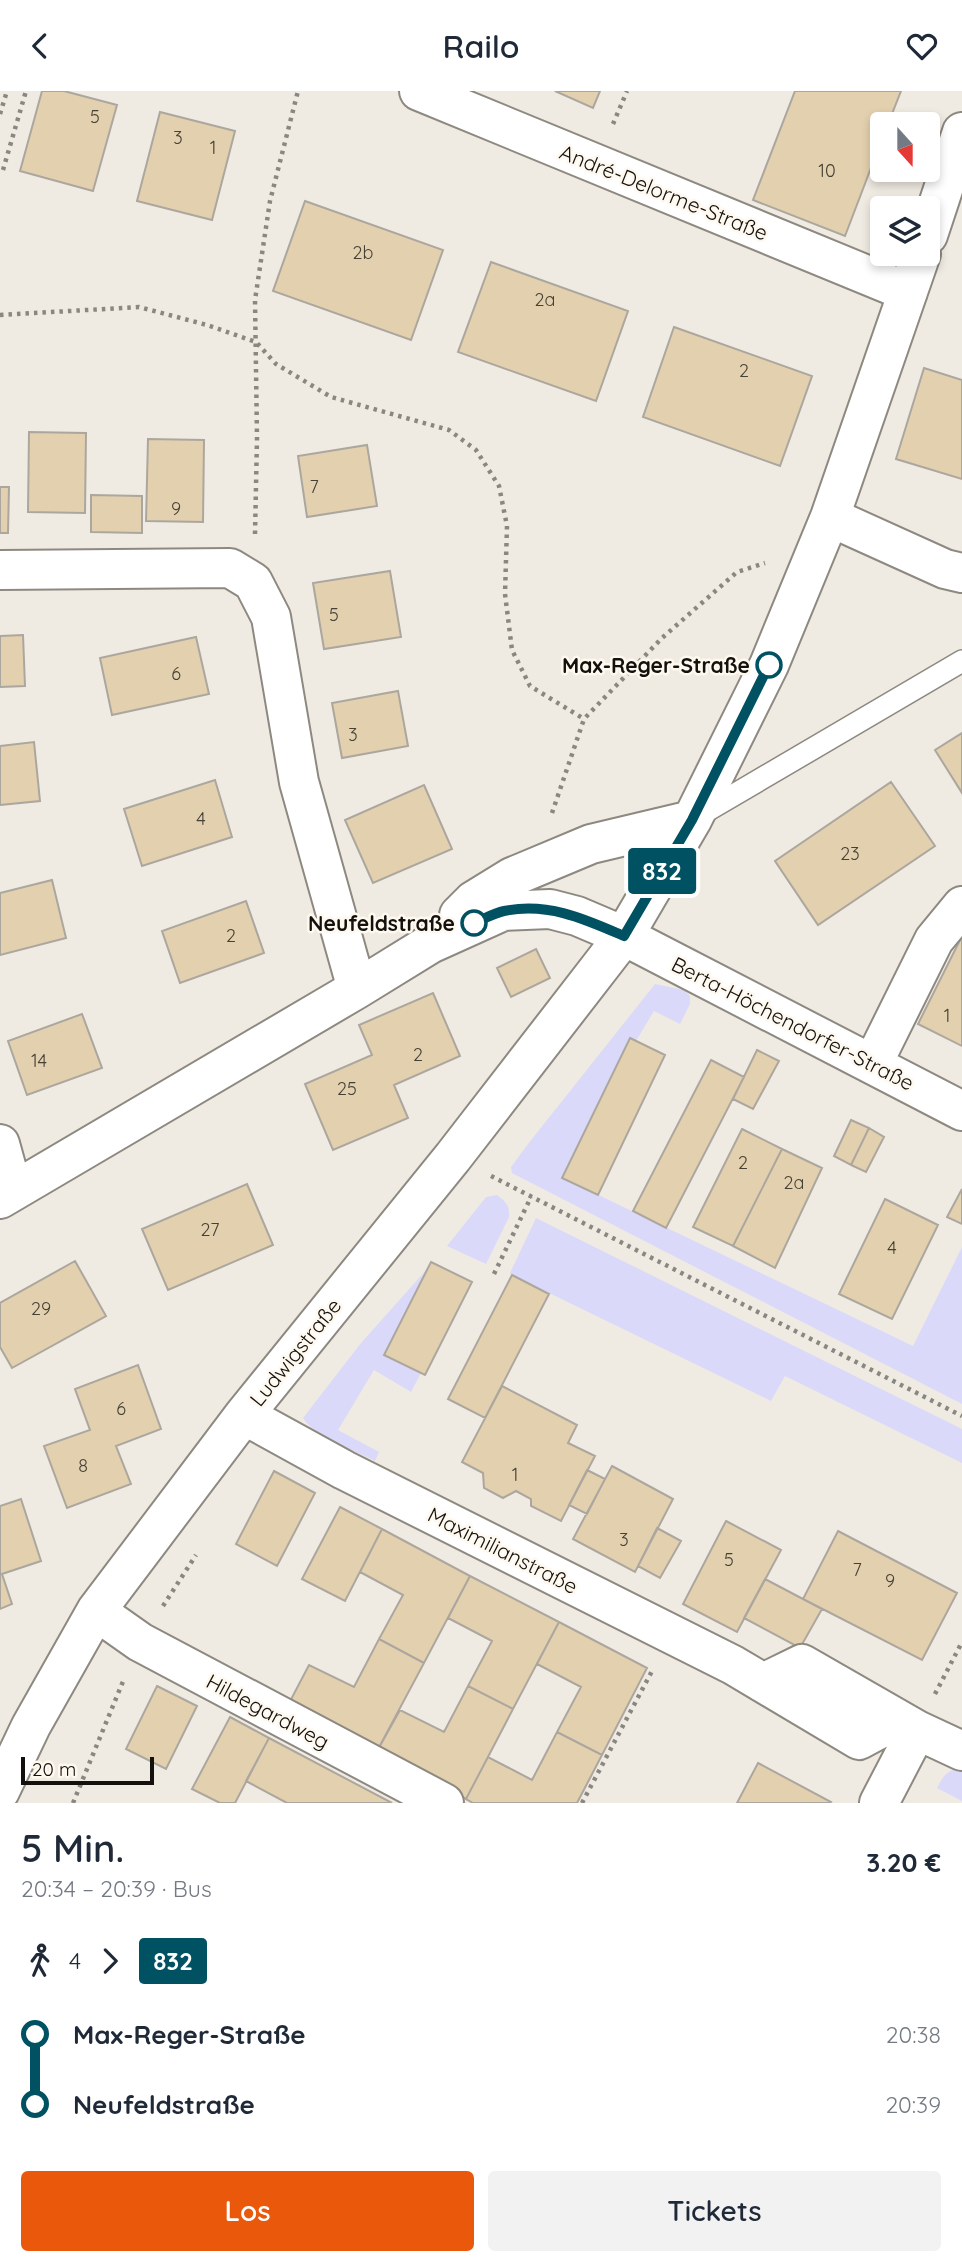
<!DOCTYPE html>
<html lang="de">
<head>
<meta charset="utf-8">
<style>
  :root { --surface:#fff; --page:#f2f2f3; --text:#1f2937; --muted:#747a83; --accent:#ea580c }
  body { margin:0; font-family:Quicksand,sans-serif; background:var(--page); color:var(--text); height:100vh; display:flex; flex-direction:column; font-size:26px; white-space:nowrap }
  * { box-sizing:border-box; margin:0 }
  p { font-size:23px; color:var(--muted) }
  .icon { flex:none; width:38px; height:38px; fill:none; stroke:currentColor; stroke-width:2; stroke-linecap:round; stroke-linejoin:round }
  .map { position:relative; height:1712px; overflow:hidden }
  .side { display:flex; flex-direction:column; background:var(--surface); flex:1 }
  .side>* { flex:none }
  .badge { padding:0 14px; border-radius:5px; font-size:24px; line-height:46px }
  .needle { width:46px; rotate:159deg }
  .buttons { position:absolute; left:870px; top:21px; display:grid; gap:14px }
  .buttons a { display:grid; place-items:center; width:70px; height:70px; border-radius:7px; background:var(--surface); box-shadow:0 4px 10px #0003; font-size:35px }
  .scale { position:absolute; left:21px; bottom:18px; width:133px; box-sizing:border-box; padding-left:7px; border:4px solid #12110e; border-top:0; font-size:19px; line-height:24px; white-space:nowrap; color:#12110e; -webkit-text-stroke:5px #fef8ef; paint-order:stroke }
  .map>.badge { position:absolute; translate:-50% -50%; box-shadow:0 0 0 4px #fff }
  .legs { display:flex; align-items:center; gap:10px; height:77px; padding:0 21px; font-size:23px }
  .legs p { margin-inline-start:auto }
  .head { display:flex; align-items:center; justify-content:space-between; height:119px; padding:0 21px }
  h1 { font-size:38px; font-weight:600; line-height:52px }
  .primary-button { display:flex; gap:14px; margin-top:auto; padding:14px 21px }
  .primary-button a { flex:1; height:80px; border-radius:7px; background:var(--accent); color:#fff; font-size:28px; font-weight:600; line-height:80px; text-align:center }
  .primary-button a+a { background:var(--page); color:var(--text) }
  ul { padding:0 21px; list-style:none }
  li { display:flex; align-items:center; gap:24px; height:70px; font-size:26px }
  li i { display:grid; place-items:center; width:10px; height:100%; margin:0 9px; background:currentColor }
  li i::after { content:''; width:18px; height:18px; margin:-9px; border:5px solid; border-radius:50%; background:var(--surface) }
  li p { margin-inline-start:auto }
  li:first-child i { background:linear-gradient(#0000 50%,currentColor 0) }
  li:last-child i { background:linear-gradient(currentColor 50%,#0000 0) }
  header { display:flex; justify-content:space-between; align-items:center; height:91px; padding:0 21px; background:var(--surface); font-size:32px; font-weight:600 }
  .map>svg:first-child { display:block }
  .green { fill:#dad9f9 }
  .building { fill:#e3d0ae; stroke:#aca79e; stroke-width:2 }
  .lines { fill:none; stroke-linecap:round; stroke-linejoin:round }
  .lane-casing { stroke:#8d8980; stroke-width:24 }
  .street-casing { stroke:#8d8980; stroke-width:42 }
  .path { stroke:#8a8781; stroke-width:4.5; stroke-dasharray:3.5 5; stroke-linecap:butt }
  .lane { stroke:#fff; stroke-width:21 }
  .street { stroke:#fff; stroke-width:38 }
  .line-1-casing { stroke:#fff; stroke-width:16 }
  .line-1 { stroke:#005262; stroke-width:10 }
  .stop-1-dot { fill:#fff; stroke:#005262; stroke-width:3.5 }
  .labels { text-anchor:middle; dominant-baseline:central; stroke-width:5; stroke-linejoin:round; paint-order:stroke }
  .number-label { font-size:18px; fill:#464136 }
  .street-label { font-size:21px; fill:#12110e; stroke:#fef8ef }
  .stop-label { font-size:21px; font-weight:bold; fill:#12110e; stroke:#fef8ef; text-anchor:end }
</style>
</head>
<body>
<header><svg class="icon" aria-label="back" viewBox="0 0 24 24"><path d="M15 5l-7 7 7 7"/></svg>Railo<svg class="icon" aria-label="heart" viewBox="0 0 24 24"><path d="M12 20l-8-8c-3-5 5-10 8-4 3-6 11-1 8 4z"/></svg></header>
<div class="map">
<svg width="962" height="1712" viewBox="0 0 962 1712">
  <rect width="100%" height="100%" fill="#f0ebe2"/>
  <path class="green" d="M655,893l29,6 6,6v8l-10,20 -26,-13 -18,30 -6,-3 -67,140 350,168 49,-99v157l-450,-231 -1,-6 17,-23z
    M497,1104c9,7 13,10 12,22l-23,47 -39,-18 39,-49z
    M536,1127l426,211v34l-177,-87 -14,25 -259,-126 -2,-2z
    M428,1177l-44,87 37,18 -10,19 -37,-22 -36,60 41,22 -4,9c-19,-10 -62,-25 -72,-43l58,-75z
    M957,1678l5,3v29l-25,-13c5,-10 9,-17 20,-19z"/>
  <path class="building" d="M42,0h22l53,14 -24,86 -73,-20z
    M555,0h45l-7,17z
    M795,0h106l-13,33h-6v15l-37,97 -92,-36z
    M160,21l75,19 -23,89 -75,-19z
    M305,110l138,49 -32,90 -138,-49z
    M491,171l137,49 -32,90 -138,-49z
    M674,236l138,49 -32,90 -137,-49z
    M924,277l38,12v99l-66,-20z
    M29,341l57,1 -1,80 -57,-1z
    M148,348l56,1 -1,82 -57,-1z
    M367,354l10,61 -70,11 -9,-61z
    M0,396h9l-1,46h-8z
    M91,404l51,1v37l-51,-1z
    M390,480l11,66 -77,12 -11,-66z
    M23,544l2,51 -25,1v-51z
    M196,546l13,57 -97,21 -12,-57z
    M398,600l10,55 -66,12 -10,-55z
    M962,642v60l-27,-43z
    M34,651l6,59 -40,4v-59z
    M215,689l17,57 -90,29 -18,-57z
    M891,691l44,64 -117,79 -43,-64z
    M424,694l28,64 -79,34 -28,-63z
    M52,789l14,58 -66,17v-62z
    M246,810l18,52 -84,30 -18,-52z
    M962,845v110l-44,-22z
    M536,858l14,29 -39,19 -14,-29z
    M433,902l27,63 -66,29 14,33 -75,32 -28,-66 67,-29 -13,-30z
    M82,923l20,54 -75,27 -19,-54z
    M630,947l35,17 -67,140 -36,-17z
    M757,959l22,11 -26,48 -20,-10z
    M711,969l33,17 -78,151 -33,-17z
    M851,1029l18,8 -18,37 -17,-9z
    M869,1037l15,9 -18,35 -15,-7z
    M742,1038l40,20 -49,97 -40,-19z
    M782,1058l40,19 -47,100 -42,-22z
    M247,1093l26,61 -105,45 -26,-61z
    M962,1098v35l-15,-7z
    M885,1108l53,26 -46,94 -53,-25z
    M75,1170l31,55 -94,52 -12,-21v-44z
    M431,1171l41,20 -47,93 -41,-20z
    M512,1184l37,19 -64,124 -37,-19z
    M138,1274l23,64 -45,17 15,38 -64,24 -23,-62 46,-16 -15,-41z
    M502,1295l75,39 -9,18 27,13 -34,65 -30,-15v-7l-15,-8 -13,7 -19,-10 -1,-15 -21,-11z
    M612,1375l61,33 -38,73 -62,-33z
    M587,1379l18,9 -18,35 -18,-9z
    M274,1380l41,22 -38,73 -41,-22z
    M21,1408l20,62 -39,13 10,30 -12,5v-103z
    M340,1416l42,22 -37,72 -43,-22z
    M726,1430l55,29 -44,82 -54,-28z
    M657,1437l24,13 -21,37 -22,-12z
    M382,1438l88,47 -46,87 -45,-24 24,-44 -43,-23z
    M838,1440l119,62 -35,67 -119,-61z
    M470,1485l89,46 -46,87 -45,-23 24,-45 -44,-23z
    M765,1488l57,30 -22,39 -56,-30z
    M559,1531l88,46 -45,87 -45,-23 24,-45 -44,-23z
    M379,1548l45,24 -48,90 -89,-46 22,-42 45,22z
    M157,1595l40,20 -31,63 -40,-20z
    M468,1595l45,23 -47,90 -90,-46 24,-43 44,22z
    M230,1626l39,21 -34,65h-15l-28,-14z
    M557,1641l45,23 -25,48h-104l-7,-4 22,-42 44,23z
    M269,1647l123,65h-105l-41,-22z
    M758,1672l73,39 -1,1h-93z"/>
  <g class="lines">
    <g class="lane-casing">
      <path id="lane" d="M698,725l264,-155"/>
    </g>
    <g class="street-casing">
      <path id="street" d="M419,0l489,201
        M928,144l34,-103
        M830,426l115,52 17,4
        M0,479l230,-2 23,14 18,35 28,165 58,207
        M459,824l14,-14 39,-24 79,-33 101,-24
        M873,972l61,-123 28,-34
        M0,1053l13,47
        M0,1108l357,-210 73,-45 73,-33 47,-2 27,7 47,20 338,175
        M244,1324l100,55 389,195 126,75 39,-21
        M96,1520l44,31 304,161
        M763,1592l39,-19 115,66 45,21
        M0,1700l31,-65 65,-115 148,-196 209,-258 171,-221 68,-116 77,-155 61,-148 91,-263
        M879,1712l38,-73"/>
    </g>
    <path class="path" d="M0,23l7,-23
      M613,33l14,-33
      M3,79l23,-79
      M0,224l139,-8 68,18 49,17 20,22 55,33 118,33 27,20 23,36 8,40 -2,68 7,56 18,36 54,33
      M255,443l2,-96 -2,-138 15,-99 28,-110
      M552,722l32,-94 78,-81 75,-66 28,-9
      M491,1085l471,240
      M494,1183l37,-77
      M163,1515l33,-51
      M935,1603l27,-52
      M73,1712l51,-124
      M582,1712l70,-132"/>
    <use href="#lane" class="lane"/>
    <use href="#street" class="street"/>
  </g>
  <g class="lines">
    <g class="line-1-casing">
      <path id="line-1" d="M474,832c10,-4 20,-10 30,-12 44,-9 81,8 120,25l68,-116 77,-155"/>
    </g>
    <use href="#line-1" class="line-1"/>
  </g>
  <g class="stop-1-dot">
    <circle cx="769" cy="574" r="12"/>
    <circle cx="474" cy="832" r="12"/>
  </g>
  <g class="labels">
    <g class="number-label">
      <text x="95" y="25">5</text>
      <text x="178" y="46">3</text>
      <text x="213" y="56">1</text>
      <text x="827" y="79">10</text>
      <text x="363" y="161">2b</text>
      <text x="545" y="208">2a</text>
      <text x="744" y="279">2</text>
      <text x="314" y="395">7</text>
      <text x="176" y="417">9</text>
      <text x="334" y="523">5</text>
      <text x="176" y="582">6</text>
      <text x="353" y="643">3</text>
      <text x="201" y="727">4</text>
      <text x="850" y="762">23</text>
      <text x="231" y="844">2</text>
      <text x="947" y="924">1</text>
      <text x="418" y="963">2</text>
      <text x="39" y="969">14</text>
      <text x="347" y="997">25</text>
      <text x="743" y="1071">2</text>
      <text x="794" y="1091">2a</text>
      <text x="210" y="1138">27</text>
      <text x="892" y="1156">4</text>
      <text x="41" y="1217">29</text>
      <text x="121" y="1317">6</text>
      <text x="83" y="1374">8</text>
      <text x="515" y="1383">1</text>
      <text x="624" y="1448">3</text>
      <text x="729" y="1468">5</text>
      <text x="857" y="1478">7</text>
      <text x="890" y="1489">9</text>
    </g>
    <g class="street-label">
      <text transform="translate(664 101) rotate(22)">André-Delorme-Straße</text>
      <text transform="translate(793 932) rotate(27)">Berta-Höchendorfer-Straße</text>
      <text transform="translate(295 1261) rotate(-51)">Ludwigstraße</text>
      <text transform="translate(503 1459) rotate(27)">Maximilianstraße</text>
      <text transform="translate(268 1620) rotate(28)">Hildegardweg</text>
    </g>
    <g class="stop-label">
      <text x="750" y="574">Max-Reger-Straße</text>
      <text x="455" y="832">Neufeldstraße</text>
    </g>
  </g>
</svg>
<div class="buttons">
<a><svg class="needle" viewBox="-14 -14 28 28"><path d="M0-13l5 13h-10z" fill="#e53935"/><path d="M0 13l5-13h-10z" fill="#747a83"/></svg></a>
<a><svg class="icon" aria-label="layers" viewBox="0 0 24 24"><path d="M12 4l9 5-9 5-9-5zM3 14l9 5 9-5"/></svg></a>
</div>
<div class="scale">20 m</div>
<b class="badge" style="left:662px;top:780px;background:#005262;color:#fff">832</b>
</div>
<section class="side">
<div class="head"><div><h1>5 Min.</h1><p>20:34 – 20:39 · Bus</p></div><b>3.20 €</b></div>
<div class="legs"><svg class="icon" aria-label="walk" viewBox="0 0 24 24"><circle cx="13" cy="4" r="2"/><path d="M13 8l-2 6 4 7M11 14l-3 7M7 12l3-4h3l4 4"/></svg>4<svg class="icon" aria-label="forward" viewBox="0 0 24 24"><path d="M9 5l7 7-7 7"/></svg><b class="badge" style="background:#005262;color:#fff">832</b></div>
<ul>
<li><i style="color:#005262"></i><b>Max-Reger-Straße</b><p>20:38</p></li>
<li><i style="color:#005262"></i><b>Neufeldstraße</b><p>20:39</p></li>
</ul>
<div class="primary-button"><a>Los</a><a>Tickets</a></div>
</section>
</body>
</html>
